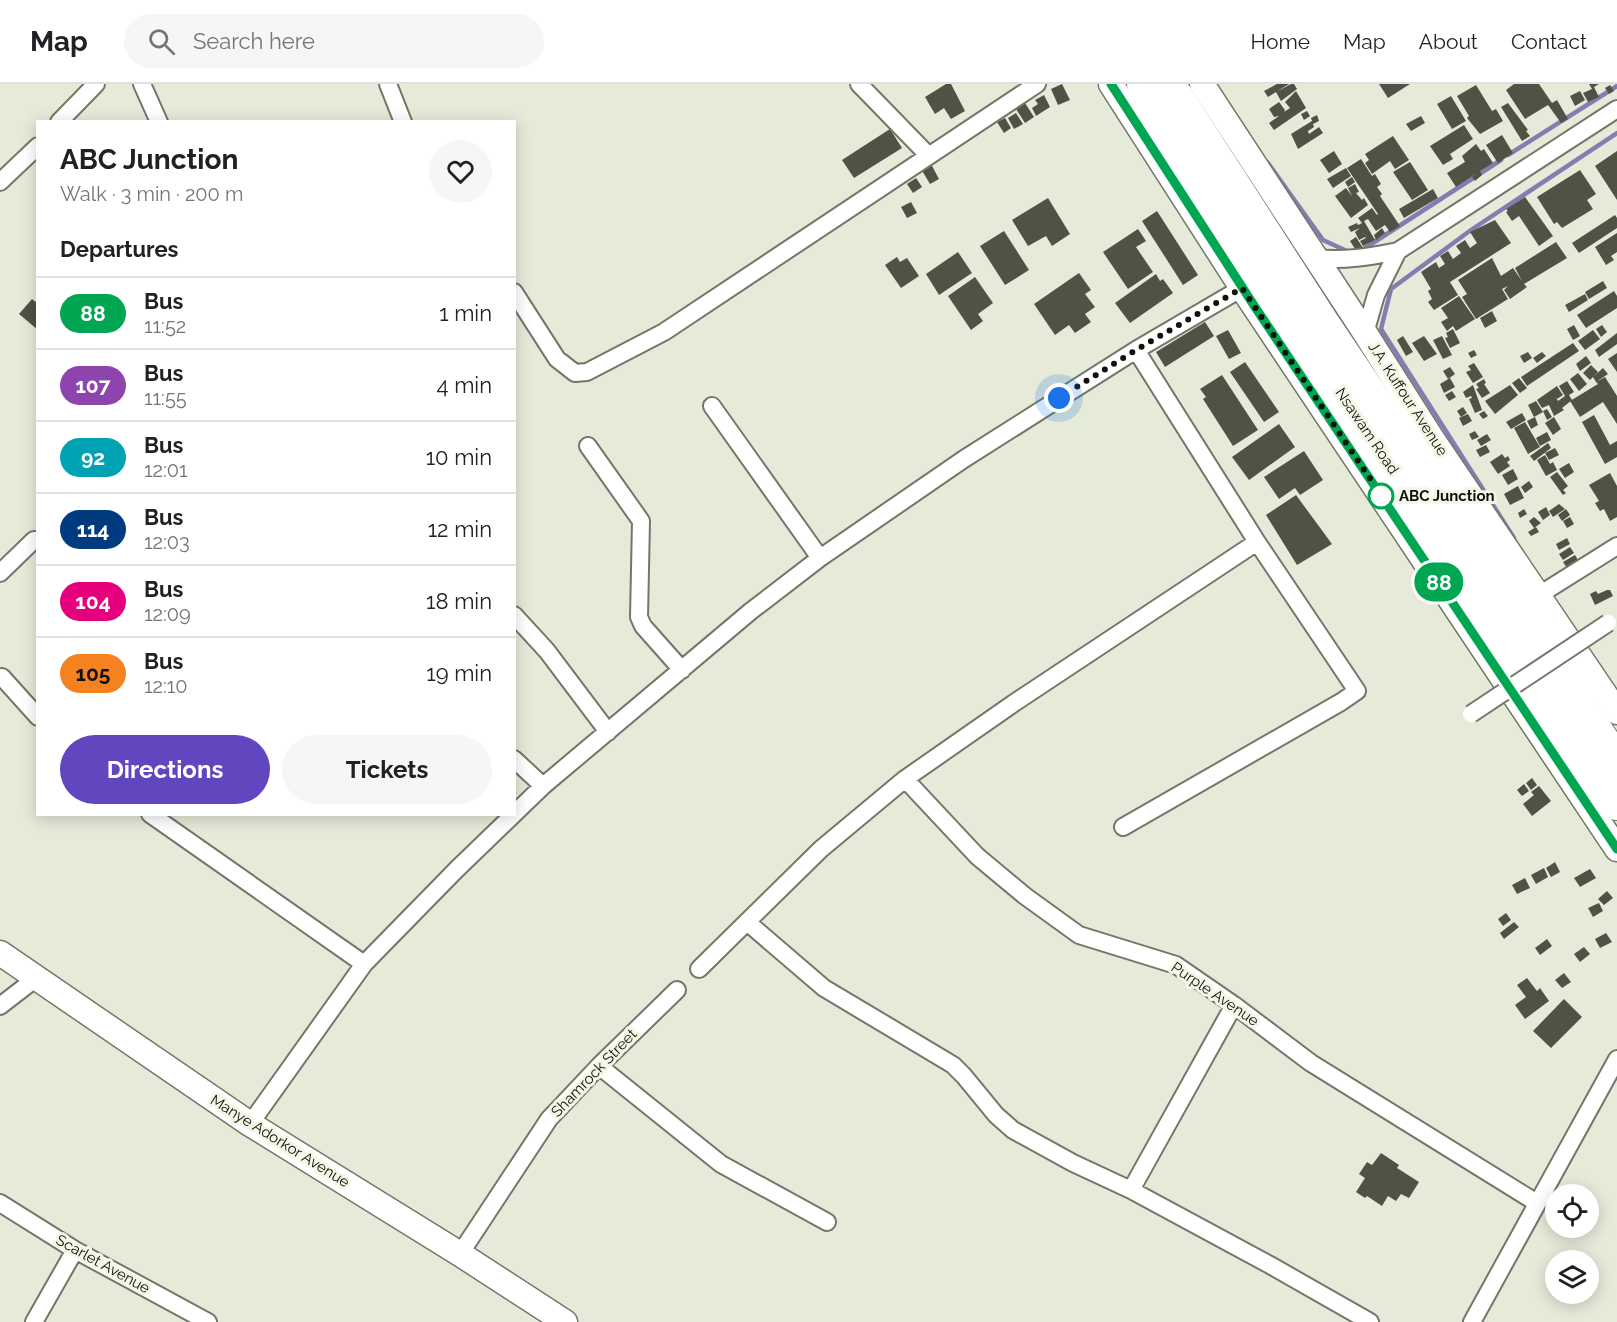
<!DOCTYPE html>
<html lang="en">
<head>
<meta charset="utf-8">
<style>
  :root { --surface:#fff; --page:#f6f6f6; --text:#202124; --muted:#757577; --line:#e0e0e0; --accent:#6146bf }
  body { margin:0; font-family:Raleway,sans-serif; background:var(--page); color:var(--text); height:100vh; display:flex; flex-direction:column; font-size:22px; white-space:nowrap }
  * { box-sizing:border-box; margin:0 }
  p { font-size:20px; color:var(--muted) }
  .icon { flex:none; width:33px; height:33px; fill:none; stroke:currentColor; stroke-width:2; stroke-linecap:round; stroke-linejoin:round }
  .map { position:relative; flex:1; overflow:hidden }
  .details { position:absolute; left:36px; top:36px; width:480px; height:696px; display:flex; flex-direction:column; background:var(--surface); border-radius:0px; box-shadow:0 3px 15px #0003 }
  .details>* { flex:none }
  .badge { padding:0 12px; border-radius:20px; font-size:21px; line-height:39px }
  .tools { position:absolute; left:1545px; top:1100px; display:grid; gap:12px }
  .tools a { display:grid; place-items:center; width:54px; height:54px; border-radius:50%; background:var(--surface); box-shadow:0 3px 15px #0003; font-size:30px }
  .you { position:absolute; width:30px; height:30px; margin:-15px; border:4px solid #fff; border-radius:50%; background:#1a73e8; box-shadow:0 0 0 9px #1a73e833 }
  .map>.badge { position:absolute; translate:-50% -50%; box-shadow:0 0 0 3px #fff }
  h2 { padding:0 24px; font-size:22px; line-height:54px }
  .round { display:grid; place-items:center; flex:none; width:63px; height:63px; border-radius:32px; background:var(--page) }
  .overview { display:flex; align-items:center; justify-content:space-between; height:102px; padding:0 24px }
  h1 { font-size:28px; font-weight:700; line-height:45px }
  .primary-button { display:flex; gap:12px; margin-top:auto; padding:12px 24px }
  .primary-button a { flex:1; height:69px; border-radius:36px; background:var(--accent); color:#fff; font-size:24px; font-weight:700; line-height:69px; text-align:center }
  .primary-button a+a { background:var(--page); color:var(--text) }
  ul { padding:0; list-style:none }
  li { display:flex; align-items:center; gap:18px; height:72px; padding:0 24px; border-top:2px solid var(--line) }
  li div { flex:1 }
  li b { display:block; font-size:22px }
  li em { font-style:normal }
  li .badge { min-width:66px; font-weight:700; text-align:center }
  header { display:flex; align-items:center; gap:36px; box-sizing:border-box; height:84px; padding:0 30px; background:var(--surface); border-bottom:2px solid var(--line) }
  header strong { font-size:28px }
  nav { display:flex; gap:33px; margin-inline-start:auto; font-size:21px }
  .search { width:420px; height:54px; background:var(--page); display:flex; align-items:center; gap:15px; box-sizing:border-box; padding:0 21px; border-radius:33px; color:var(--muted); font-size:22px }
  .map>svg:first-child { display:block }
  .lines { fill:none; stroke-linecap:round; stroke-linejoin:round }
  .stream { stroke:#847eb0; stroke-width:4.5 }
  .building { fill:#4f5345 }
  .street-casing { stroke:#737768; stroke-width:20 }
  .secondary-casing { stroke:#737768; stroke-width:27 }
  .highway-casing { stroke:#737768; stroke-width:34 }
  .street { stroke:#fff; stroke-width:16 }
  .secondary { stroke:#fff; stroke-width:24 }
  .highway { stroke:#fff; stroke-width:32 }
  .street-bridge-casing { stroke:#737768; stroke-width:20; stroke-linecap:butt }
  .street-bridge { stroke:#fff; stroke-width:16 }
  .line-casing { stroke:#fff; stroke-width:14 }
  .line { stroke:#00a651; stroke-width:9 }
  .walk { stroke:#10110c; stroke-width:6; stroke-dasharray:0 10.8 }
  .stop-dot { fill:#fff; stroke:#00a651; stroke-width:3 }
  .labels { text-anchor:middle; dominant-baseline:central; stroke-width:6; stroke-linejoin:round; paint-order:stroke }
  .street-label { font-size:15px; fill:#10110c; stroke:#f2f7e6 }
  .stop-label { font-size:15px; font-weight:bold; fill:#10110c; stroke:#f2f7e6; text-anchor:start }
</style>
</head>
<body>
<header>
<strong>Map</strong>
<div class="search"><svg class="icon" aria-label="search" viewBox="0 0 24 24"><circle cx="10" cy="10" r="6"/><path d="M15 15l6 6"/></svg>Search here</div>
<nav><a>Home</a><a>Map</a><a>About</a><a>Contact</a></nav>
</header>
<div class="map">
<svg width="1617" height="1238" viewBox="0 0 1617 1238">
  <rect width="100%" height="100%" fill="#e5ead9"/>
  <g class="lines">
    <path class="stream" d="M1508,71l109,-69
      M1268,79l55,77 26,12
      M1359,168l142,-92
      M1514,454l-133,-209 10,-40 80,-59 146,-97"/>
  </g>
  <path class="building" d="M946,0h5l14,27 -14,8 -7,-11 -9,6 -10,-17z
    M1062,0l8,16 -12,5 -7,-16z
    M1277,0h12l-21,13 -4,-6z
    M1291,0h3l3,5 -16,12 -5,-9z
    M1379,0h31l-22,14z
    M1514,0h25l13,19 5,-3 11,19 -7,4 -13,-18 -23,14 -19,-29z
    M1589,0h10l-5,3 5,10 -11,5 -5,-9 9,-4z
    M1476,1l16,26 4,-2 7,12 -23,13 -13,-16 2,-2 -12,-20z
    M1610,1l4,6 -5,3 -4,-6z
    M1296,7l10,17 -32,22 -5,-7 10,-7 -5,1 -5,-8 10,-7 6,8 -1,2 6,-4 -5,-6z
    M1580,7l5,9 -10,6 -5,-10z
    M1044,11l6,12 -14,9 -4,-8 6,-4 -3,-4z
    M1451,12l15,25 -14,8 -15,-25z
    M1025,19l9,14 -9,6 -9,-14z
    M1508,19l20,27 -2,1 4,5 -8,5 -21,-34z
    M1307,27l3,5 -6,4 -3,-6z
    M1016,29l7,11 -9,5 -6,-11z
    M1317,31l2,6 -6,3 1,3 -6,4 1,3 10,-7 4,6 -25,16 -7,-15 21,-13 -1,-3z
    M1421,32l4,7 -14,8 -5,-7z
    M1005,34l6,10 -7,5 -7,-11z
    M1464,41l9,14 -23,15 3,5 -10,6 -13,-19z
    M890,45l12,19 -48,30 -12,-18z
    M1502,51l11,18 -15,10 -12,-18z
    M1393,52l16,24 -14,9 -5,-8 -18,13 -7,-11 4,-3 -4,-6z
    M1476,60l5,7 3,-2 9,14 -13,8 2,4 -7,6 -3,-4 5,-4 -21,14 -9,-14 18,-11 -3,-6z
    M1334,67l8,13 -13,9 -9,-13z
    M1617,67v49l-22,-34z
    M1361,75l11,17 3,-2 6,10 -4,3 5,7 -2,2 20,30 -10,6 -5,-7 -9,6 -8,-12 -4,2 11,19 -12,6 -3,-5 6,-3 -1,-1 -6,3 -4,-8 5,-4 -9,4 -3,-5 9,-4 1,2 4,-2 -4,-5 14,-10 5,7 1,-1 -31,-46z
    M1410,78l18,28 -16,10 -19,-28z
    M931,80l8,15 -9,5 -9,-15z
    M1346,84l5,8 -18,12 -6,-9z
    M1580,86l16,24 -9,6 6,9 -31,19 -5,-6 -3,2 -17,-27z
    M1352,93l3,5 -7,5 -3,-5z
    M916,94l6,9 -9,6 -6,-9z
    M1355,100l4,8 -3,1 6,7 2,-2 4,7 -17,13 -16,-22 11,-8 6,8 -4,-8z
    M1433,105l5,9 -34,20 -5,-9z
    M1525,113l28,39 -14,10 -20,-30 -7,5 -6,-9 2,-1 -2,-2z
    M1048,114l22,36 -18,12 -6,-10 -18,10 -16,-26z
    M911,118l6,11 -10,5 -6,-11z
    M1157,127l41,64 -15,10 -41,-64z
    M1615,131l2,3v10l-38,25 -7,-10z
    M1495,136l16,23 -61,39 8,13 -24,15 -6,-8 4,-3 -4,-8 3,-2 -10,-17 15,-10 3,6 6,-4 -5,-8 8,-5 5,8 8,-6 -5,-7 9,-6 5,8 7,-5 -7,-11z
    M1382,144l3,5 -9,7 -2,-5z
    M1138,145l8,12 -10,6 17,25 -25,17 -25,-37z
    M1004,147l25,39 -24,15 -25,-39z
    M1617,149v19l-6,4 3,4 -8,5 -11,-18z
    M1356,153l7,11 -6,4 -7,-11z
    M1556,158l11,16 -43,26 3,3 -17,12 -6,-9 4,-4 -6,3 6,10 -32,20 -14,-22 5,-3 -9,-14 34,-22 9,18 12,-8 9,13 -7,-13z
    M958,168l14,21 -33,22 -13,-21z
    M897,173l3,5 7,-4 12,18 -18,12 -16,-23z
    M1079,189l12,17 -6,4 10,13 -10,7 6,8 -16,11 -6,-8 -14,10 -21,-31z
    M1156,190l4,7 3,-2 10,14 -43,30 -15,-20z
    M975,193l18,26 -15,11 5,7 -12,9 -23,-34z
    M1603,197l4,7 -18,11 -4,-7z
    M1614,207l3,5v12l-31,20 -9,-13z
    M1585,210l3,6 -19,12 -4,-7z
    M1459,212l16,23 -19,12 -3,-5 -6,5 -6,-9 7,-4 -7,-10z
    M32,215l6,5v26l-19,-16z
    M1492,227l5,10 -12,7 -5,-10z
    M1205,238l9,14 -49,31 -9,-15z
    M1574,241l6,11 -7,4 -6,-11z
    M1602,241l5,7 -6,5 -5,-8z
    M1453,245l7,14 -10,5 -5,-10 3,-1 -2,-4z
    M1228,246l13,23 -12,6 -13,-23z
    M1593,246l7,9 -15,11 -7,-9z
    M1617,249v11l-18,13 -4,-7z
    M1403,252l10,16 -7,4 -9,-16z
    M1424,252l13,18 -13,7 -12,-18z
    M1442,252l10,19 -9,4 -10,-19z
    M1573,259l6,8 -52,35 -6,-9z
    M1474,266l3,5 -6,3 -3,-5z
    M1528,268l4,6 -8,5 -4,-7z
    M1542,268l4,4 -9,7 -4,-5z
    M1617,269v19l-9,-13z
    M1586,272l5,7 -11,8 -4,-7z
    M1245,278l34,50 -15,10 -34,-50z
    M1474,279l9,14 -10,6 -7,-11 5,-2 -3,-4z
    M1591,281l7,7 -8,8 -7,-7z
    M1450,283l5,7 -7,5 -5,-8z
    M1603,284l5,6 -12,8 -3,-5z
    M1578,289l9,11 -8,7 -9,-12z
    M1222,291l36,55 -25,16 -30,-47 3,-2 -6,-8z
    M1605,293l12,19v28l-14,-22 -23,15 -10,-16 28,-17 -2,-2z
    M1450,294l5,9 -11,6 -4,-9z
    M1519,294l8,10 -7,5 -8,-10z
    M1484,295l2,4 -2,1 6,9 -8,5 -6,-9 3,-1 -3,-4z
    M1567,297l7,11 -5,3 3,5 -10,8 2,2 -10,6 -5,-11 -7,3 -5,-8 20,-14 6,9 -6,4 -2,-2 4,5 -1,-1 7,-5 -6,-10z
    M1473,301l9,25 -7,3 -6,-14 3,-1 -1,-2 -5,2 -3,-6z
    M1510,301l8,10 -23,19 -10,-13z
    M1452,307l4,6 -7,4 -4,-6z
    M1536,317l7,11 -9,5 -6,-12z
    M1463,323l4,6 -6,4 -4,-6z
    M1547,325l5,8 -5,3 -4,-9z
    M1484,327l4,5 -5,3 -4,-5z
    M1522,329l4,7 -15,9 -5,-7z
    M1468,330l4,7 -9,5 -4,-8z
    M1594,331l16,30 7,-4v16l-12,7 -23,-42z
    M1535,333l3,8 -7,4 -4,-8z
    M1554,333l7,12 -8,6 -8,-12z
    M1525,338l15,25 -12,7 -14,-26z
    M1279,340l16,23 -46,33 -17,-23z
    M1475,347l4,6 -7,3 -3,-6z
    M1547,348l4,8 -11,6 -4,-8z
    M1487,350l4,6 -10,6 -4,-6z
    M1548,359l3,5 -17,13 -4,-5z
    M1486,361l4,7 -10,5 -4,-7z
    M1555,364l4,7 -10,5 -4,-7z
    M1304,367l19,29 -23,15 -5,-7 -16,11 -15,-22z
    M1502,370l3,4 3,-2 2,4 -3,2 3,4 -12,8 -8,-12z
    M1545,371l5,9 3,-2 4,8 -11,6 -9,-16z
    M1569,379l5,9 -9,6 -6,-9z
    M1513,385l5,10 -10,6 -6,-10z
    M1557,388l11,14 -5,4 3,3 -3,2 -13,-18z
    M1610,389l7,13v31l-7,4 -6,-12 -4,2 -5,-8 4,-2 -10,-16z
    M1529,397l4,6 -8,6 -4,-6z
    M1518,402l6,12 -14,7 -6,-11z
    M1296,411l36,49 -35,21 -31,-50z
    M1559,420l6,5 -12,8 -4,-6z
    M1546,423l4,8 -7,5 -5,-8z
    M1524,425l3,5 -7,4 -2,-5z
    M1566,425l4,6 -8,6 -4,-6z
    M1534,433l7,6 -7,5 -5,-7z
    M1570,433l4,7 -7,4 -4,-7z
    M1536,443l3,5 -8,4 -3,-4z
    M1567,454l3,6 -11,6 -3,-6z
    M1570,463l4,6 -11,7 -4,-6z
    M1575,471l3,5 -11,8 -4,-6z
    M1607,506h3l3,6 -18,9 -5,-11 6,-3 2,3z
    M1532,694l5,7 -6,5 -5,-7z
    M1524,700l5,7 -7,5 -5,-6z
    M1539,702l12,15 -19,15 -9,-12 11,-9 -3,-3z
    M1555,778l5,10 -9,5 -5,-9z
    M1544,784l4,9 -12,7 -5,-9z
    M1590,785l6,9 -16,9 -6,-9z
    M1525,794l5,10 -13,6 -5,-9z
    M1607,807l6,7 -9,7 -6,-6z
    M1599,819l4,8 -10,6 -5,-9z
    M1506,829l5,7 -8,6 -5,-7z
    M1514,838l5,5 -15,12 -4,-6z
    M1606,849l6,9 -12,6 -5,-9z
    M1547,855l5,7 -12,9 -5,-7z
    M1584,863l6,7 -10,8 -6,-8z
    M1564,889l7,9 -9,6 -7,-8z
    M1527,894l10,13 3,-3 9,13 -24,18 -10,-14 11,-8 -9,-12z
    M1564,915l18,18 -31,31 -18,-17z
    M1381,1069l18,12 -2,3 22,14 -10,16 -8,-4 -5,7 -8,-5 -6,10 -15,-10 -2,2 -9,-6 9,-14 -6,-4 8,-12 5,3z"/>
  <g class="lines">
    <g class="street-casing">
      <path id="street" d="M142,0l17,38
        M388,0l15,38
        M859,0l69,71
        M59,38l37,-38
        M0,98l38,-36
        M1315,174c29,3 54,-1 83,-7l219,-142
        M514,208l43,67 18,14 12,-1 77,-40 373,-248
        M1365,249l11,-38 22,-44
        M712,322l108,152
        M588,362l53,75 -2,96 4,9 39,44
        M0,489l34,-33h4
        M1539,511l78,-49
        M514,531l33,36 61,81
        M2,593l36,40
        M514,675l29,27
        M905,695l72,77 48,40 54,39 97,30 58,40 77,58 226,140
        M150,730l214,150
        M514,730l29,-28 208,-175 69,-53 144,-99 172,-109 106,-62
        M1123,743l218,-125 16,-11 -100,-149 -121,-192
        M747,838l77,66 129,77 11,11 32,39 17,15 60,33 58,27 139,75 100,57
        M699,885l122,-120 84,-70 109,-76 243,-161
        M0,922l35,-27
        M599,982l122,98 106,58
        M250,1040l114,-160 93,-95 57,-55
        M1131,1106l103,-185
        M0,1119l75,47 133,72
        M460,1170l89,-135 50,-53 78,-76
        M34,1238l41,-72
        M1472,1238l145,-263"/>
    </g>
    <g class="secondary-casing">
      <path id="secondary" d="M1111,0l131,204 375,561
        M1202,0l163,249 66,104 186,275
        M0,869l250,171 210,130 105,68"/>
    </g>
    <g class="highway-casing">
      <path id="highway" d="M1143,0l117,185 357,535
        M1169,0l154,239 294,438"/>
    </g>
    <use href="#street" class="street"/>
    <use href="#secondary" class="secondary"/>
    <use href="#highway" class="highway"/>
    <g class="street-bridge-casing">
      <path id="street-bridge" d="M1471,630l137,-91"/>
    </g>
    <use href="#street-bridge" class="street-bridge"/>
  </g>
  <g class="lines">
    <g class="line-casing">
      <path id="line" d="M1111,0l144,223 362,542"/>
    </g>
    <use href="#line" class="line"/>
    <path class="walk" d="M1059,314l77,-48 106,-62 143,213 -4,-5"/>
  </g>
  <circle class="stop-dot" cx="1381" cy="412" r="12"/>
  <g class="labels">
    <g class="street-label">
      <text transform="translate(1408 315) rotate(57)">J.A. Kuffour Avenue</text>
      <text transform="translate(1367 347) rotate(56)">Nsawam Road</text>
      <text transform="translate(1215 910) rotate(34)">Purple Avenue</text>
      <text transform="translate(594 989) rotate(-46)">Shamrock Street</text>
      <text transform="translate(280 1057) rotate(32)">Manye Adorkor Avenue</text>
      <text transform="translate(103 1180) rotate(29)">Scarlet Avenue</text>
    </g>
    <g class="stop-label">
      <text x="1399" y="412">ABC Junction</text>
    </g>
  </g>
</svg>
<div class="tools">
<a><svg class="icon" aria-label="locate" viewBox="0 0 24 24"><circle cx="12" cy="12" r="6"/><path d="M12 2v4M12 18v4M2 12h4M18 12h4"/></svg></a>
<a><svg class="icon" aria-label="layers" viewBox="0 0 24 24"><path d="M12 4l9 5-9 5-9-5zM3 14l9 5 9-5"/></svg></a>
</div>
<div class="you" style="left:1059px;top:314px"></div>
<b class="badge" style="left:1439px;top:498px;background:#00a651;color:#fff">88</b>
<section class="details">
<div class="overview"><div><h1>ABC Junction</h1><p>Walk · 3 min · 200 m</p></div><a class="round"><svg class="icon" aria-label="heart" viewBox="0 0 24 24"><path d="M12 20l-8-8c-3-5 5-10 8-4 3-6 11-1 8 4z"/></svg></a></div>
<h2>Departures</h2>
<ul>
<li><span class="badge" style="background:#00a651;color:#fff">88</span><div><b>Bus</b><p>11:52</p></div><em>1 min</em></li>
<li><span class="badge" style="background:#8e44ad;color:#fff">107</span><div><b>Bus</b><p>11:55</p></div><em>4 min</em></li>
<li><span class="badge" style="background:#00a3b4;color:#fff">92</span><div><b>Bus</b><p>12:01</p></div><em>10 min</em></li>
<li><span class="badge" style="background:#003b80;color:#fff">114</span><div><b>Bus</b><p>12:03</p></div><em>12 min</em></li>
<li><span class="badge" style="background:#e6007e;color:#fff">104</span><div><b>Bus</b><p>12:09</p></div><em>18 min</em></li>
<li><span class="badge" style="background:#f58220;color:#111">105</span><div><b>Bus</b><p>12:10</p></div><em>19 min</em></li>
</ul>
<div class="primary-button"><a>Directions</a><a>Tickets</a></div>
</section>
</div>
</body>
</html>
